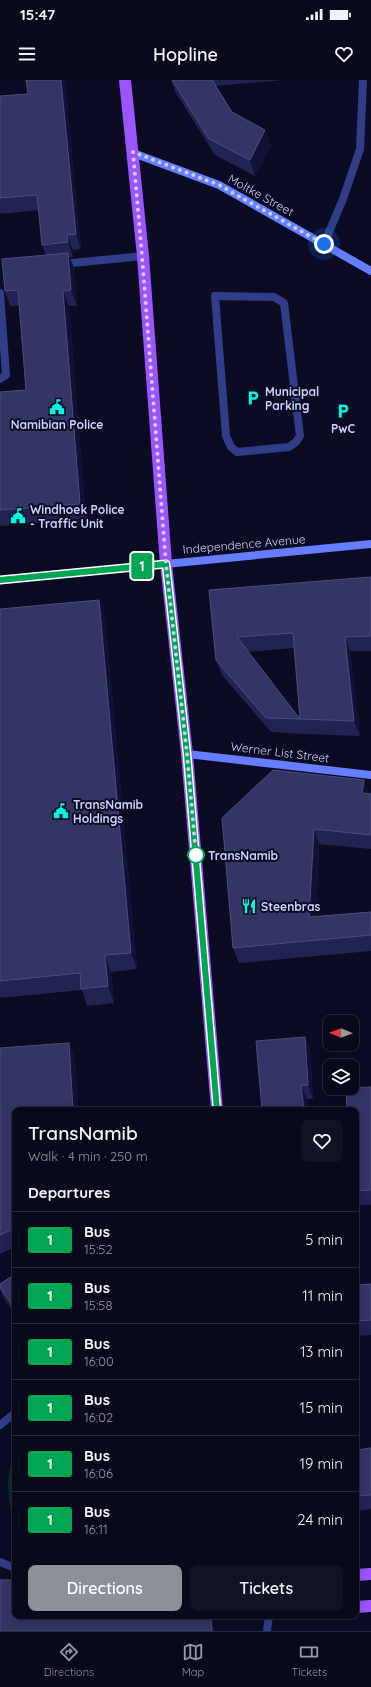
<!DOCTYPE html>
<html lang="en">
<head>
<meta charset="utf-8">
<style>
  :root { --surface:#08091a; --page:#111223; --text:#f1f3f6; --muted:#989aa2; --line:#292a39; --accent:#8c9099 }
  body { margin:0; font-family:Quicksand,sans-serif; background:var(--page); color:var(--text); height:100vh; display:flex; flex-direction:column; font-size:15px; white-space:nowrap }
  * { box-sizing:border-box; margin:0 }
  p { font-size:13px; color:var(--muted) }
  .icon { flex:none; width:22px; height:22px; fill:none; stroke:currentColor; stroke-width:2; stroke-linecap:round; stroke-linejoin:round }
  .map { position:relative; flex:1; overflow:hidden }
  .drawer { position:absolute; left:12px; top:1027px; width:347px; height:512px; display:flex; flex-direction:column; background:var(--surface); border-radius:8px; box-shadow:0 2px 10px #0003,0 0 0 1px var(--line) }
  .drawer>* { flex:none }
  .badge { padding:0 8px; border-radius:3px; font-size:14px; line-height:26px }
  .needle { width:26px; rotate:271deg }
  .fabs { position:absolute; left:323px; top:935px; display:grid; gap:8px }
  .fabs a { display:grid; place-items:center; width:36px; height:36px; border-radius:8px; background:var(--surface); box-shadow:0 2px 10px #0003,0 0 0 1px var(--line); font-size:20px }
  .you { position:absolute; width:20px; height:20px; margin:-10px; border:3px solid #fff; border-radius:50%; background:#1a73e8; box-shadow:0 0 0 6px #1a73e833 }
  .map>.badge { position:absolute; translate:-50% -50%; box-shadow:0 0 0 2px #fff }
  h2 { padding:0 16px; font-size:15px; line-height:36px }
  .round { display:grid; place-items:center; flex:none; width:42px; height:42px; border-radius:8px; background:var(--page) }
  .headline { display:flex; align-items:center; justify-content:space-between; height:68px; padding:0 16px }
  h1 { font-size:19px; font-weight:600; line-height:30px }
  .action { display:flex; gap:8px; margin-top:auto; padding:8px 16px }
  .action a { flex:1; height:46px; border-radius:8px; background:var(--accent); color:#fff; font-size:16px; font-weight:600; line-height:46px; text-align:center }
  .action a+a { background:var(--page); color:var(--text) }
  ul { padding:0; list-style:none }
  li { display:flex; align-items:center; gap:12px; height:56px; padding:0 16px; border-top:1px solid var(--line) }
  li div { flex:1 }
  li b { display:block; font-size:15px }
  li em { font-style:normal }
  li .badge { min-width:44px; font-weight:700; text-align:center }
  .status { display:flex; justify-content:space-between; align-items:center; height:28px; padding:0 20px; background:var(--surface); direction:ltr }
  .status svg { height:11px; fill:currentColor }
  header { display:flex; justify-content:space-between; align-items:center; height:52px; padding:0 16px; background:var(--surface); font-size:18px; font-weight:600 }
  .menu { display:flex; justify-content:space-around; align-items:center; height:56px; border-top:1px solid var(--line); background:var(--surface); font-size:11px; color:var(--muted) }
  .menu a { display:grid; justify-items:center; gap:2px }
  .menu .active { color:var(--accent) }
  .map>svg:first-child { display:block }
  .green { fill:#0d2d26 }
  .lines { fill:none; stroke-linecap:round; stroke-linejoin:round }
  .lane { stroke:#313e87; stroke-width:8 }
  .secondary { stroke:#647eff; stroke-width:8 }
  .primary { stroke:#9d54ff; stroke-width:12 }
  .wall { fill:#222253 }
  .shaded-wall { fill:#111138 }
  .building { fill:#343565; stroke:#4c4d7e }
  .line-casing { stroke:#fff; stroke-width:9 }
  .line { stroke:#00a651; stroke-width:6 }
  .walk { stroke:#cdd1ff; stroke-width:4; stroke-dasharray:0 7.2 }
  .stop-dot { fill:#fff; stroke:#00a651; stroke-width:2 }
  .labels { text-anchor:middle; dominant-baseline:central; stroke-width:4; stroke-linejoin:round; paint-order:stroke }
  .street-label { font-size:12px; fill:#cdd1ff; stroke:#0b0c23 }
  .poi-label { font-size:12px; font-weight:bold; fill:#cdd1ff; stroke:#0b0c23; text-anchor:start }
  .stop-label { font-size:12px; font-weight:bold; fill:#cdd1ff; stroke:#0b0c23; text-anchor:start }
</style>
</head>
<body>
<div class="status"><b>15:47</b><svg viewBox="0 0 49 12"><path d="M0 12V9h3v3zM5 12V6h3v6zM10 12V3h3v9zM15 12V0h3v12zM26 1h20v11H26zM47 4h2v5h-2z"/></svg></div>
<header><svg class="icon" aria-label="menu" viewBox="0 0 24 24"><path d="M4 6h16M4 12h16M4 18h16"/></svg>Hopline<svg class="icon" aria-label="heart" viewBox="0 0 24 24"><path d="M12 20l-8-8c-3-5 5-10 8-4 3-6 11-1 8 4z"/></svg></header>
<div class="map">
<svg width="371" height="1551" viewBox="0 0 371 1551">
  <rect width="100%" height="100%" fill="#0b0c23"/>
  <path class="green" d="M15,1376v67c-7,-17 -11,-51 0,-67z"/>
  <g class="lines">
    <path class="lane" d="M324,164l19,-45 17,-50 3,-69
      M62,184l81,-8
      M0,213l6,82 -6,4
      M215,216l59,1 10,6 16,133 -4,6 -7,5 -52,5 -6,-5 -5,-11z
      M0,1345l15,-12
      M0,1482l15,6
      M267,1551l2,-15"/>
    <path class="secondary" d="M133,73l86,32 152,86
      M0,500l371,-36
      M187,674l184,21"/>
    <path class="primary" d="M125,0l18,176 23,308 21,190 30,356
      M356,1495l15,-1
      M356,1527l15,-1"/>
  </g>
  <path class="wall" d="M26,0h39l16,169 -8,1v7l-3,1 4,10 3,38h-8l17,213 -86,7v-134l26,-2 -6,-84h-10l-5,-15 41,-36 -4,-10 -3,-35 -39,4v-118l28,-2z
    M171,0h113l-68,6 16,26 33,18 6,16 -16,30 -40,-21 -39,-62z
    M371,497v74h-21l10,85 -55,-2 -5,-15 -6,-71 -47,4 53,67 5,15 -34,-2 -49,-57 -6,-15 -7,-70z
    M99,520l6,16 32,353 -26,3 3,31 -27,3 -5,-16 -82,8v-389z
    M369,714h2v55l-52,-5 -3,73 55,-5v39l-132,12 -6,-15 -11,-130z
    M305,957l5,14 3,48h-6l1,11h-46z
    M69,963l6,16 3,51h-63v137l-15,7v-206z
    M371,1007v118h-15v-95z
    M15,1194v41l-12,-18 -3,-8v-5z
    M371,1204v51l-15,1v-51z
    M371,1368v61l-15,2v-61z"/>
  <path class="shaded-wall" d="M61,0h4l16,169 -5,-15z
    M265,50l6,16 -16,30 -5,-16z
    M67,155l6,15v7l-5,-15z
    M68,173l6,15 3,38 -6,-16z
    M63,211l6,15 17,213 -6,-15z
    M99,520l6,16 32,353 -6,-16z
    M345,557l5,14 10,85 -6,-15z
    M364,700l5,15 -7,-2z
    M314,749l5,15 -4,89 -6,-16z
    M105,875l6,17 3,31 -6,-17z
    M305,957l5,14 3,48 -5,-14z
    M69,963l6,16 3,51h-5z
    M301,1005l6,14 1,11h-4z
    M211,1539l5,12h-4z"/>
  <path class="building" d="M26,0h35l15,154 -9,1 1,7 -26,3 -5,-50 -37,3v-102l28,-2z
    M172,0h40l20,32 33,18 -15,30 -41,-21z
    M68,173l3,37 -8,1 17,213 -80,6v-118l26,-2 -8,-100 -13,1 -3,-32z
    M371,497v59l-26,1 9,84 -54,-2 -7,-86 -56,4 63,82 -34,-1 -50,-58 -7,-70z
    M99,520l32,353 -26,2 3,31 -27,3 -1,-16 -80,8v-372z
    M273,690l91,10 -2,13 9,1v41l-57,-6 -5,88 62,-5v23l-138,13 -11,-130z
    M305,957l3,48h-7l3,25h-42l-6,-69z
    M69,963l4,67h-58v118l-15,7v-187z
    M371,1007v103l-15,1v-81h-9l-1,-22z
    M15,1194v35l-15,-22v-3z
    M371,1204v36l-15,1v-36z
    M371,1368v47l-15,1v-46z
    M0,1500h15v36h194l2,3 1,12h-212z"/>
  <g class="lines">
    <g class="line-casing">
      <path id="line" d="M0,500l166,-16 21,190 30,356"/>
    </g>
    <use href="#line" class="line"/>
    <path class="walk" d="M196,775l-9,-101 -21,-190 -24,-308 -9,-104 86,33 105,59"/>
  </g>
  <defs>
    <g id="parking-bare" transform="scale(1.2)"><path d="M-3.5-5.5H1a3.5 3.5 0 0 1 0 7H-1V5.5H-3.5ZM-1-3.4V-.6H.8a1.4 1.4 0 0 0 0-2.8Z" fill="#00f8e0" stroke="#0b0c23" stroke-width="2.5" paint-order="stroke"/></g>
    <g id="civic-bare" transform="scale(1.2)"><path d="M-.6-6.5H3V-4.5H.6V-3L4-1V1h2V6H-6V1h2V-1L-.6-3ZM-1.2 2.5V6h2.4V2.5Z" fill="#00f8e0" stroke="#0b0c23" stroke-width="2.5" paint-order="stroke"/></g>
    <g id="restaurant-bare" transform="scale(1.2)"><path d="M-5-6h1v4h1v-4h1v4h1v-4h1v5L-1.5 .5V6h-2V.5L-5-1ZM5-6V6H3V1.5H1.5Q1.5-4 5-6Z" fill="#00f8e0" stroke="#0b0c23" stroke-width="2.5" paint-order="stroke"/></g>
  </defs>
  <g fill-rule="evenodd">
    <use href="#parking-bare" x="253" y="318"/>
    <use href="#civic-bare" x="57" y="327"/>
    <use href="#parking-bare" x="343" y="331"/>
    <use href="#civic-bare" x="18" y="436"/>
    <use href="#civic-bare" x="61" y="731"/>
    <use href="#restaurant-bare" x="249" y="826"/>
  </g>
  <circle class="stop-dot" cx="196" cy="775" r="8"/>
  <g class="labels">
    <g class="street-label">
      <text transform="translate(261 115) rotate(29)">Moltke Street</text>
      <text transform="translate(244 464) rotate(-5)">Independence Avenue</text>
      <text transform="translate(280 672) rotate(7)">Werner List Street</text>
    </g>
    <g class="poi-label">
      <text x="265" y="311">Municipal<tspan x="265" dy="14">Parking</tspan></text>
      <text x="57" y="344" text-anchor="middle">Namibian Police</text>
      <text x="343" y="348" text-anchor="middle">PwC</text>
      <text x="30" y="429">Windhoek Police<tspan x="30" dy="14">- Traffic Unit</tspan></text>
      <text x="73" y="724">TransNamib<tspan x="73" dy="14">Holdings</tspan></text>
      <text x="261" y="826">Steenbras</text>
    </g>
    <g class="stop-label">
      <text x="208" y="775">TransNamib</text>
    </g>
  </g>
</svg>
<div class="fabs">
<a><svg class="needle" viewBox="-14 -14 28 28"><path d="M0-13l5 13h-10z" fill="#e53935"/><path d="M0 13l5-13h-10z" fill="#989aa2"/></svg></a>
<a><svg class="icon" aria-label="layers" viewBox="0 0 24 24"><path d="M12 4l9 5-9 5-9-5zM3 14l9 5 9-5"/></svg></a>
</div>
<div class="you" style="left:324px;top:164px"></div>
<b class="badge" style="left:142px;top:486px;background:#00a651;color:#fff">1</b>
<section class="drawer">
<div class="headline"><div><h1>TransNamib</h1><p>Walk · 4 min · 250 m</p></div><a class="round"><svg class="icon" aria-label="heart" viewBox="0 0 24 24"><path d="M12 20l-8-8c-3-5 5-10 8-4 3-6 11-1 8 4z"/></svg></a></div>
<h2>Departures</h2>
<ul>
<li><span class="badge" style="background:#00a651;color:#fff">1</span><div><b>Bus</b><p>15:52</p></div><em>5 min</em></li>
<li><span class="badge" style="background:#00a651;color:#fff">1</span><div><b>Bus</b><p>15:58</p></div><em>11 min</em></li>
<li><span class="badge" style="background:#00a651;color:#fff">1</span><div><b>Bus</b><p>16:00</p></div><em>13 min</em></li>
<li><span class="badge" style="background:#00a651;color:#fff">1</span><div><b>Bus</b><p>16:02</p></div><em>15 min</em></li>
<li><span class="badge" style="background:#00a651;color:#fff">1</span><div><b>Bus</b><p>16:06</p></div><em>19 min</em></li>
<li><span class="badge" style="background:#00a651;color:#fff">1</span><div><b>Bus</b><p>16:11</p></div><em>24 min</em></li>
</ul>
<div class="action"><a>Directions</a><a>Tickets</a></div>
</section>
</div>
<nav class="menu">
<a class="active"><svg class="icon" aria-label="directions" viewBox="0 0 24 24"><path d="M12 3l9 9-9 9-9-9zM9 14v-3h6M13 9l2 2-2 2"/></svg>Directions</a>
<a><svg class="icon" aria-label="map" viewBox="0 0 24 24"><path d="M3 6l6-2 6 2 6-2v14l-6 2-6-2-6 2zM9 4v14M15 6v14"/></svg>Map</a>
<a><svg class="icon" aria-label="tickets" viewBox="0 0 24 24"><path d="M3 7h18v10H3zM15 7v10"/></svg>Tickets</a>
</nav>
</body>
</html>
